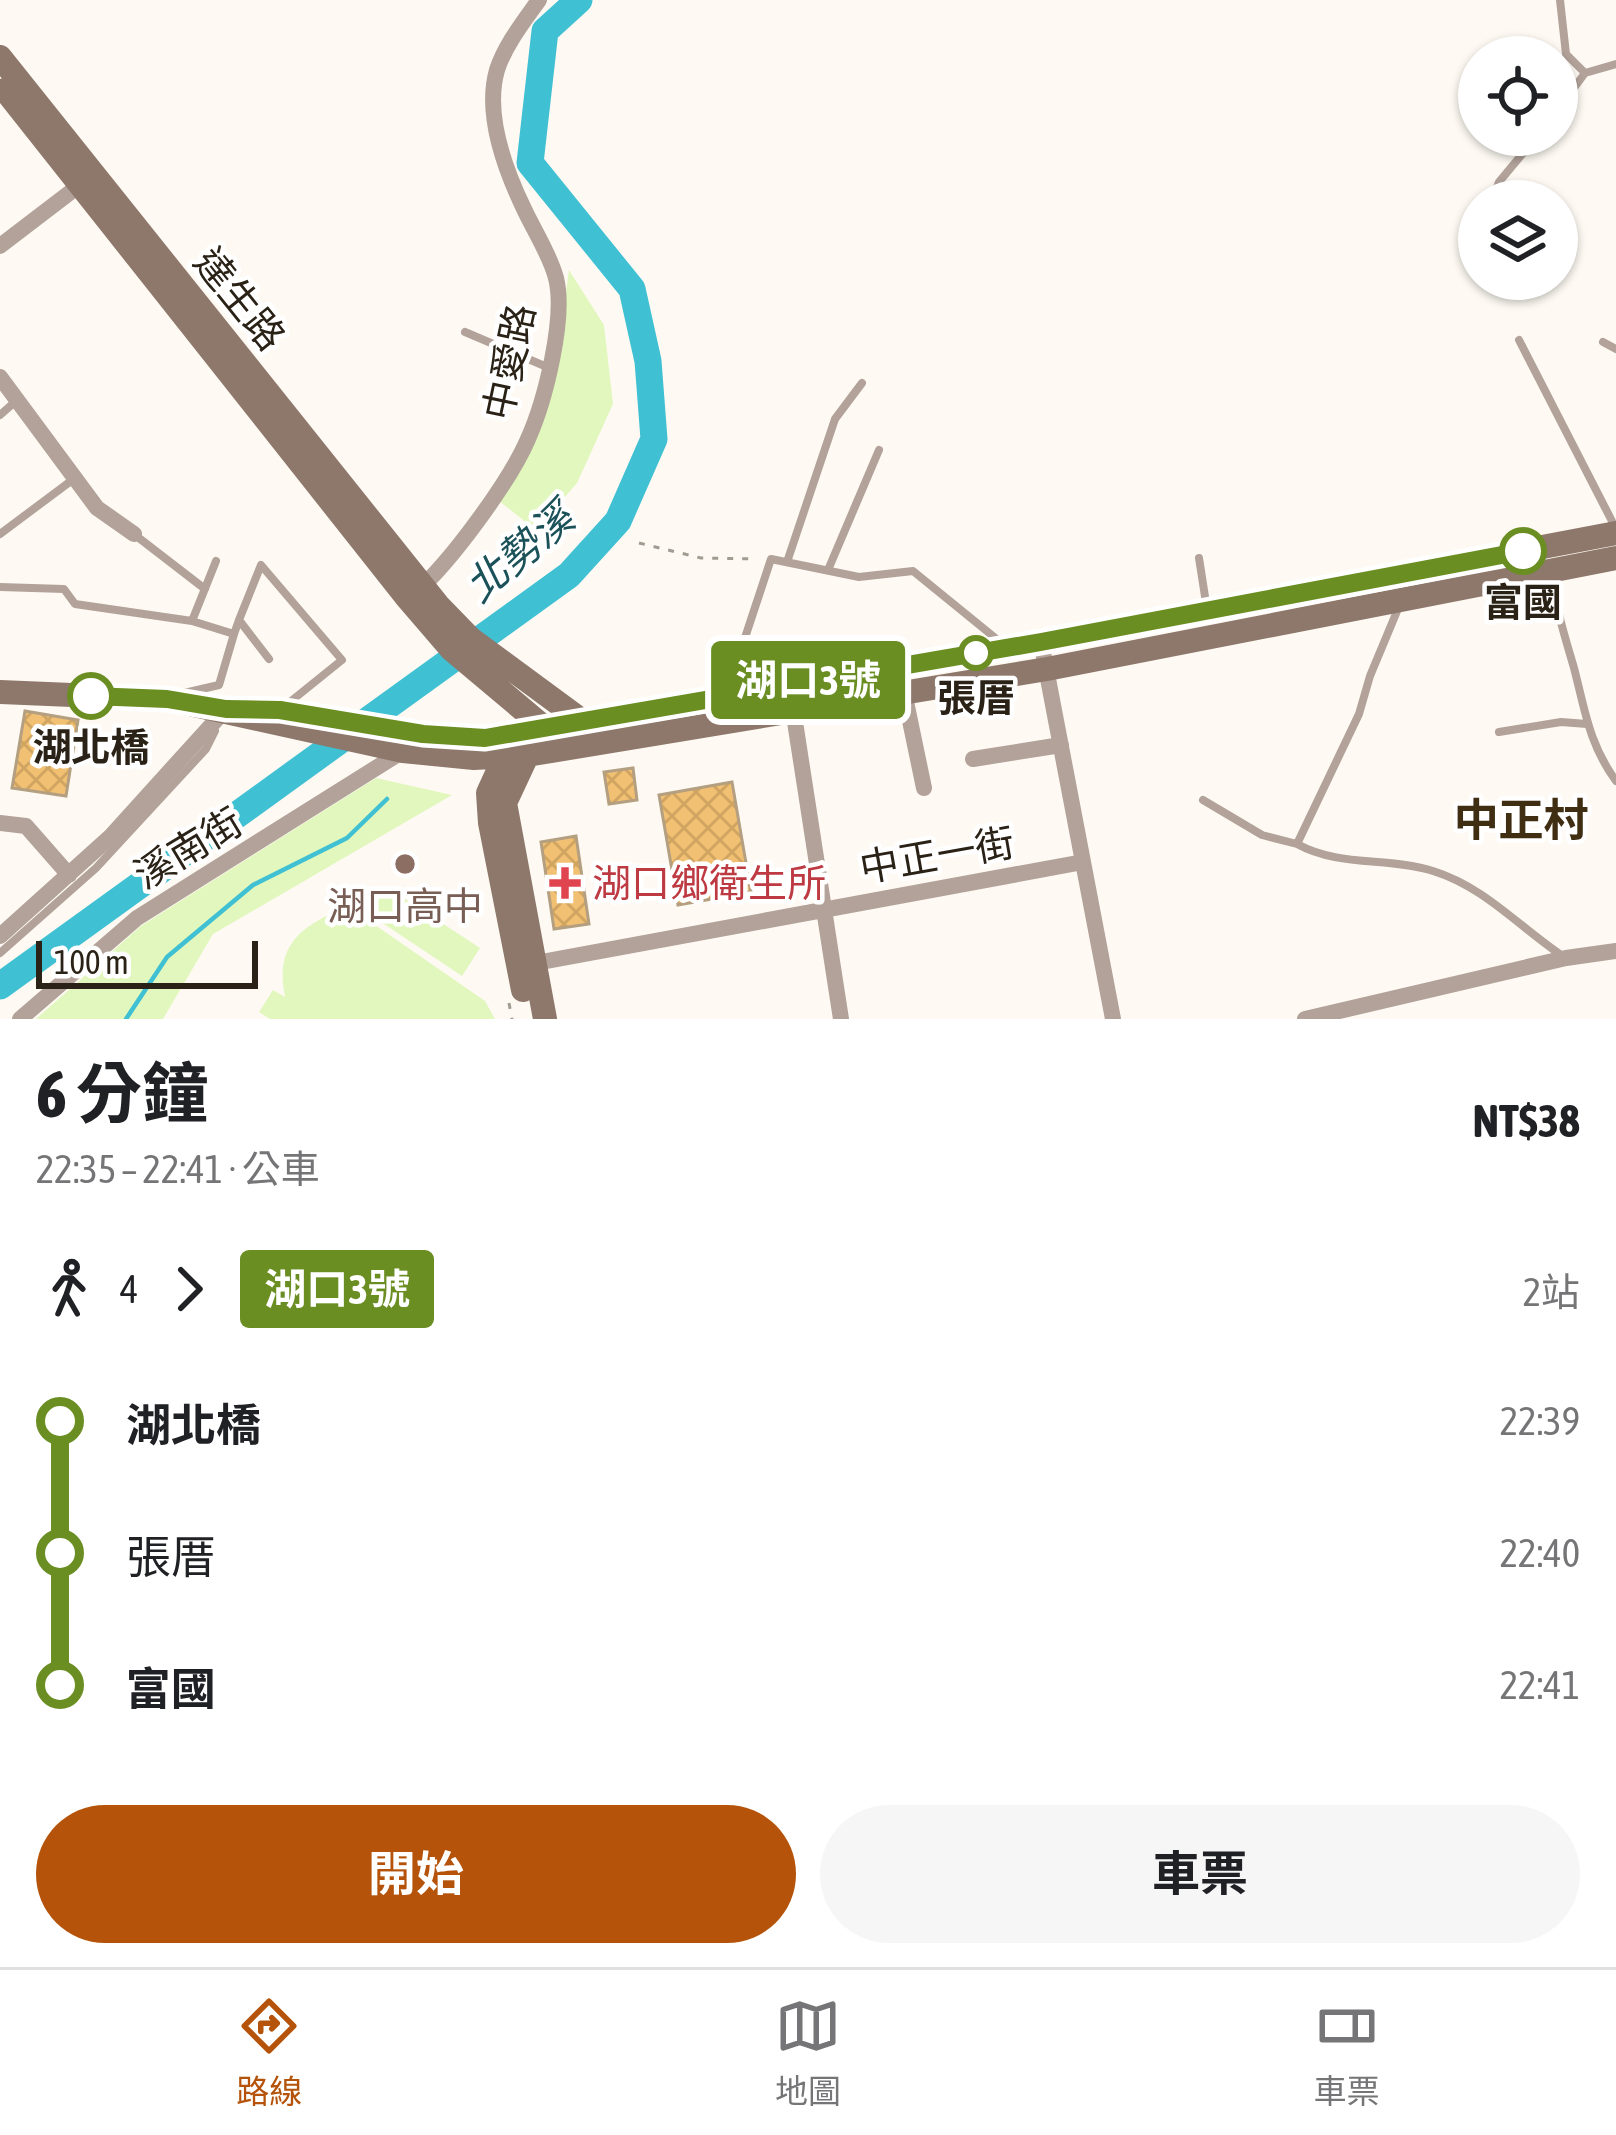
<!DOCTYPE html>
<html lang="zh-TW">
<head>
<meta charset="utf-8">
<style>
  :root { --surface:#fff; --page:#f6f6f6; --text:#202124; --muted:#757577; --line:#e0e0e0; --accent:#b45309 }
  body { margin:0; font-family:"Asap Condensed","Noto Sans TC",sans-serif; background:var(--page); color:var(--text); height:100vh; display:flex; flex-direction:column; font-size:45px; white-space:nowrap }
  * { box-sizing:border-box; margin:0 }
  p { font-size:39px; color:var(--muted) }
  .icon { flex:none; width:66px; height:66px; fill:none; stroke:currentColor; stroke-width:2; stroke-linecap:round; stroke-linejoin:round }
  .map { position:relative; height:1019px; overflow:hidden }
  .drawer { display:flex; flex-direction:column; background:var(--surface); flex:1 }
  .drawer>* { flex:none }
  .badge { padding:0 24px; border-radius:9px; font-size:42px; line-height:78px }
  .tools { position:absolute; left:1458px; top:36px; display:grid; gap:24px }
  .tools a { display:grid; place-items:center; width:120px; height:120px; border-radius:50%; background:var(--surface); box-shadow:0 3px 9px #0004; font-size:60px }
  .scale { position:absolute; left:36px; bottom:30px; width:222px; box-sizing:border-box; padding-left:12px; border:6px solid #2a2216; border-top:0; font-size:33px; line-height:42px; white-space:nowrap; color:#2a2216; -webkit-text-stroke:9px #fff; paint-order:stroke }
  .map>.badge { position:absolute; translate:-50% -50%; box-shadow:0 0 0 6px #fff }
  .legs { display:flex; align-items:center; gap:18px; height:132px; padding:0 36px; font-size:39px }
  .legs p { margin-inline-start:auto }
  .head { display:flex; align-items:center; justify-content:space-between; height:204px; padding:0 36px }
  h1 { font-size:66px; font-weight:700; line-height:90px }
  .primary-button { display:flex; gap:24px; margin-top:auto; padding:24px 36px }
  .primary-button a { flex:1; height:138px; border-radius:72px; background:var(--accent); color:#fff; font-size:48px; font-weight:700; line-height:138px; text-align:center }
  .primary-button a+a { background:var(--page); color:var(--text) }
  ul { padding:0 36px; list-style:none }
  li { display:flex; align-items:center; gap:42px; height:132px; font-size:45px }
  li i { display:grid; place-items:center; width:18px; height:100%; margin:0 15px; background:currentColor }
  li i::after { content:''; width:30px; height:30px; margin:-15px; border:9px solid; border-radius:50%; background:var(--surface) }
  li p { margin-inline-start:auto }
  li:first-child i { background:linear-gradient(#0000 50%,currentColor 0) }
  li:last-child i { background:linear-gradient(currentColor 50%,#0000 0) }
  .tab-bar { display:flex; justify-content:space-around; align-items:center; height:168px; border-top:3px solid var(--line); background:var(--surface); font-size:33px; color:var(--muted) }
  .tab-bar a { display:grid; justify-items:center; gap:6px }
  .tab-bar .active { color:var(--accent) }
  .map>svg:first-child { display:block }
  .green { fill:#e1f7bd }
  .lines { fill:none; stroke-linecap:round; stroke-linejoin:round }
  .stream { stroke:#40c0d3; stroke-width:4.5 }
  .river { stroke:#40c0d3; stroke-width:27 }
  .building { fill:url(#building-cross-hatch); stroke:#b49f81; stroke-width:3 }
  .path { stroke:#a19b92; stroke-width:3; stroke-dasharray:6 9; stroke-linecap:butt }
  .lane { stroke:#b2a29a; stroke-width:8 }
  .street { stroke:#b2a29a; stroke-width:16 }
  .secondary { stroke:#8e786c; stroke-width:24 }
  .line-1-casing { stroke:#fff; stroke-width:27 }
  .line-1 { stroke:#6b8e23; stroke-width:18 }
  .stop-1-dot { fill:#fff; stroke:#6b8e23; stroke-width:6 }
  .education-dot { fill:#8d6e63; stroke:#fff; stroke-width:4.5 }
  .health-dot { fill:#e0444e; stroke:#fff; stroke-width:4.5 }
  .labels { text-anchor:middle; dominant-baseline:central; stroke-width:9; stroke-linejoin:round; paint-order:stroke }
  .street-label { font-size:39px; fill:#2a2216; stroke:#fff }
  .stop-label { font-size:39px; font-weight:bold; fill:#2a2216; stroke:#fff }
  .health-label { font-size:39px; fill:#be3a42; stroke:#fff; text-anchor:start }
  .education-label { font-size:39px; fill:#785e54; stroke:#fff }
  .water-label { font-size:42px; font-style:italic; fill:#1b5159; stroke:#fff }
  .quarter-label { font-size:45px; font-weight:bold; fill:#402e13; stroke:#fff }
</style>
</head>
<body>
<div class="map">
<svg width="1616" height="1019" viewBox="0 0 1616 1019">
  <defs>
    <pattern id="building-cross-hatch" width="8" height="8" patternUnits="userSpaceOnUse" patternTransform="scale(3)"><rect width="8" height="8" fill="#f2c072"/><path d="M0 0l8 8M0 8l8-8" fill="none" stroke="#d0a562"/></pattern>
  </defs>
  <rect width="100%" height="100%" fill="#fefaf3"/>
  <path class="green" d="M569,270l35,55 9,79 -36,79 -41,47 -37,-29 57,-133z
    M376,778l76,17 -239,139 -50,85h-127l105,-93z
    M387,887l93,61 -18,28 -93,-62z
    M332,913l30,3 123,85 10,18h-225l-11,-7 14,-22 12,7c-9,-45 8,-65 47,-84z"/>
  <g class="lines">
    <path class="stream" d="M126,1019l41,-62 86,-72 94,-47 40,-39"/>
    <path class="river" d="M0,986l569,-411 49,-54 36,-82 -6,-78 -16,-72 -102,-126 15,-132 34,-31"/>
  </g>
  <path class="building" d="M25,711l53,9 -12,76 -54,-8z
    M633,768l4,32 -28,4 -5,-32z
    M732,782l19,110 -73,13 -19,-110z
    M576,836l13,88 -35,5 -13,-87z"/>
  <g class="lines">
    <path class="path" d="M639,543l62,15 56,1
      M509,1003l3,16"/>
    <path class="lane" d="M1560,0l6,54 19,19
      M1557,111l28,-38 31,-9
      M1492,201l7,-19 39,-47
      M1476,242l3,-8
      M465,332l82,35
      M1519,340l96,187
      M1603,342l13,7
      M0,415l16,-14
      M0,534l75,-56
      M135,535l70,54
      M1199,558l7,45
      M787,562l48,-143 27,-36
      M828,570l51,-120
      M1553,577c3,33 12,60 21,91 11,42 15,76 42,113
      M0,587l64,2 11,15 117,17 42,13 -15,51 -39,9
      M1400,604l-30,72 -11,38 -62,130c42,23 90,13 136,27 52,16 87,57 131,86
      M239,620l22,-55 81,95 -62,50
      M192,621l24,-60
      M234,634l5,-14 30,39
      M728,689l43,-130 88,18 54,-6 86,70
      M1499,732l62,-10 26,2
      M1203,800l59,35 35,9
      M0,953l96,-85 110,-119 9,-18"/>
    <path class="street" d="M0,246l85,-65
      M0,377l97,131 37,26
      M415,593c35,-30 95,-112 113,-154 17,-38 38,-121 28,-161 -6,-23 -21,-46 -31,-67 -19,-39 -41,-96 -28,-141 8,-25 27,-49 42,-70
      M1041,642l72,377
      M904,692l20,96
      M793,709l48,310
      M973,759l88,-14
      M0,823l26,3 43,49
      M0,936l110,-99 116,-128
      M525,965l558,-103
      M20,1019l117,-101 266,-167
      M1305,1019l261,-61 50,-7"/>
    <path class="secondary" d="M0,57l438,548 33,34 114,84
      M5,90l403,509 43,50 101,85
      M0,692l167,7 236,52 71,7 53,-3 520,-86 569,-111
      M301,713l122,21 62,4 556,-96 575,-109
      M533,743l-28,60 40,216
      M510,745l-22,48 2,30 33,167"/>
  </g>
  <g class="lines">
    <g class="line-1-casing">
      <path id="line-1" d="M91,696l76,3 59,10 54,1 143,24 62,4 556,-96 482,-91"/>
    </g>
    <use href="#line-1" class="line-1"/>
  </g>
  <g class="stop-1-dot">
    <circle cx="1523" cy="551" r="21"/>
    <circle cx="976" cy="653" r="15"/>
    <circle cx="91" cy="696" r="21"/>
  </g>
  <circle class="education-dot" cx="405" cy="864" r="12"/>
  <path class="health-dot" d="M559 865h12v12h12v12h-12v12h-12v-12h-12v-12h12z"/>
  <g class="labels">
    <g class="street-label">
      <text transform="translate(240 299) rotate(51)">達生路</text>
      <text transform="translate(509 362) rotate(-78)">中愛路</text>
      <text transform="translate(188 848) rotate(-31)">溪南街</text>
      <text transform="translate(937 855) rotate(-10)">中正一街</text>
    </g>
    <g class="stop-label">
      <text x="1523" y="602">富國</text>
      <text x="976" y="698">張厝</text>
      <text x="91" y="747">湖北橋</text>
    </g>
    <g class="health-label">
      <text x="592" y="883">湖口鄉衛生所</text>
    </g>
    <g class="education-label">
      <text x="405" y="906">湖口高中</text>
    </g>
    <g class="water-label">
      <text transform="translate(519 552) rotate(-40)">北勢溪</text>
    </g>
    <g class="quarter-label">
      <text x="1521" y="820">中正村</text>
    </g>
  </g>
</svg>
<div class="tools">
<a><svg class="icon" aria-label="locate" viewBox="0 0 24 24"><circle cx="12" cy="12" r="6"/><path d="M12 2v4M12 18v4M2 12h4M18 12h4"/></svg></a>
<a><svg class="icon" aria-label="layers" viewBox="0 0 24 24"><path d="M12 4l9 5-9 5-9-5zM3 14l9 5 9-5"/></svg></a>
</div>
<div class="scale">100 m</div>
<b class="badge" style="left:808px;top:680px;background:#6b8e23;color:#fff">湖口3號</b>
</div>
<section class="drawer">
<div class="head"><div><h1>6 分鐘</h1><p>22:35 – 22:41 · 公車</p></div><b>NT$38</b></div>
<div class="legs"><svg class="icon" aria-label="walk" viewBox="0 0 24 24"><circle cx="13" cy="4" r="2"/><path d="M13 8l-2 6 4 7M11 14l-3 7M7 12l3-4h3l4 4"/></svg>4<svg class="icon" aria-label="forward" viewBox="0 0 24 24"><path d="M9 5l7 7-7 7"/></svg><b class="badge" style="background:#6b8e23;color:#fff">湖口3號</b><p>2站</p></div>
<ul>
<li><i style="color:#6b8e23"></i><b>湖北橋</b><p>22:39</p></li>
<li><i style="color:#6b8e23"></i><span>張厝</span><p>22:40</p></li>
<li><i style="color:#6b8e23"></i><b>富國</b><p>22:41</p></li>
</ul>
<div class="primary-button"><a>開始</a><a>車票</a></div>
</section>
<nav class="tab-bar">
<a class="active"><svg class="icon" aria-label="directions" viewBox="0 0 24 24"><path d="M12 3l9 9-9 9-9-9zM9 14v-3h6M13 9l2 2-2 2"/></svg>路線</a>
<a><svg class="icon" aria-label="map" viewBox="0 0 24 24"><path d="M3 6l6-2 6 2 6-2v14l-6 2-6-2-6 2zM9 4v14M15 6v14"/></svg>地圖</a>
<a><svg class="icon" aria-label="tickets" viewBox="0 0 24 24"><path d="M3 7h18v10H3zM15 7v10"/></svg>車票</a>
</nav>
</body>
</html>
